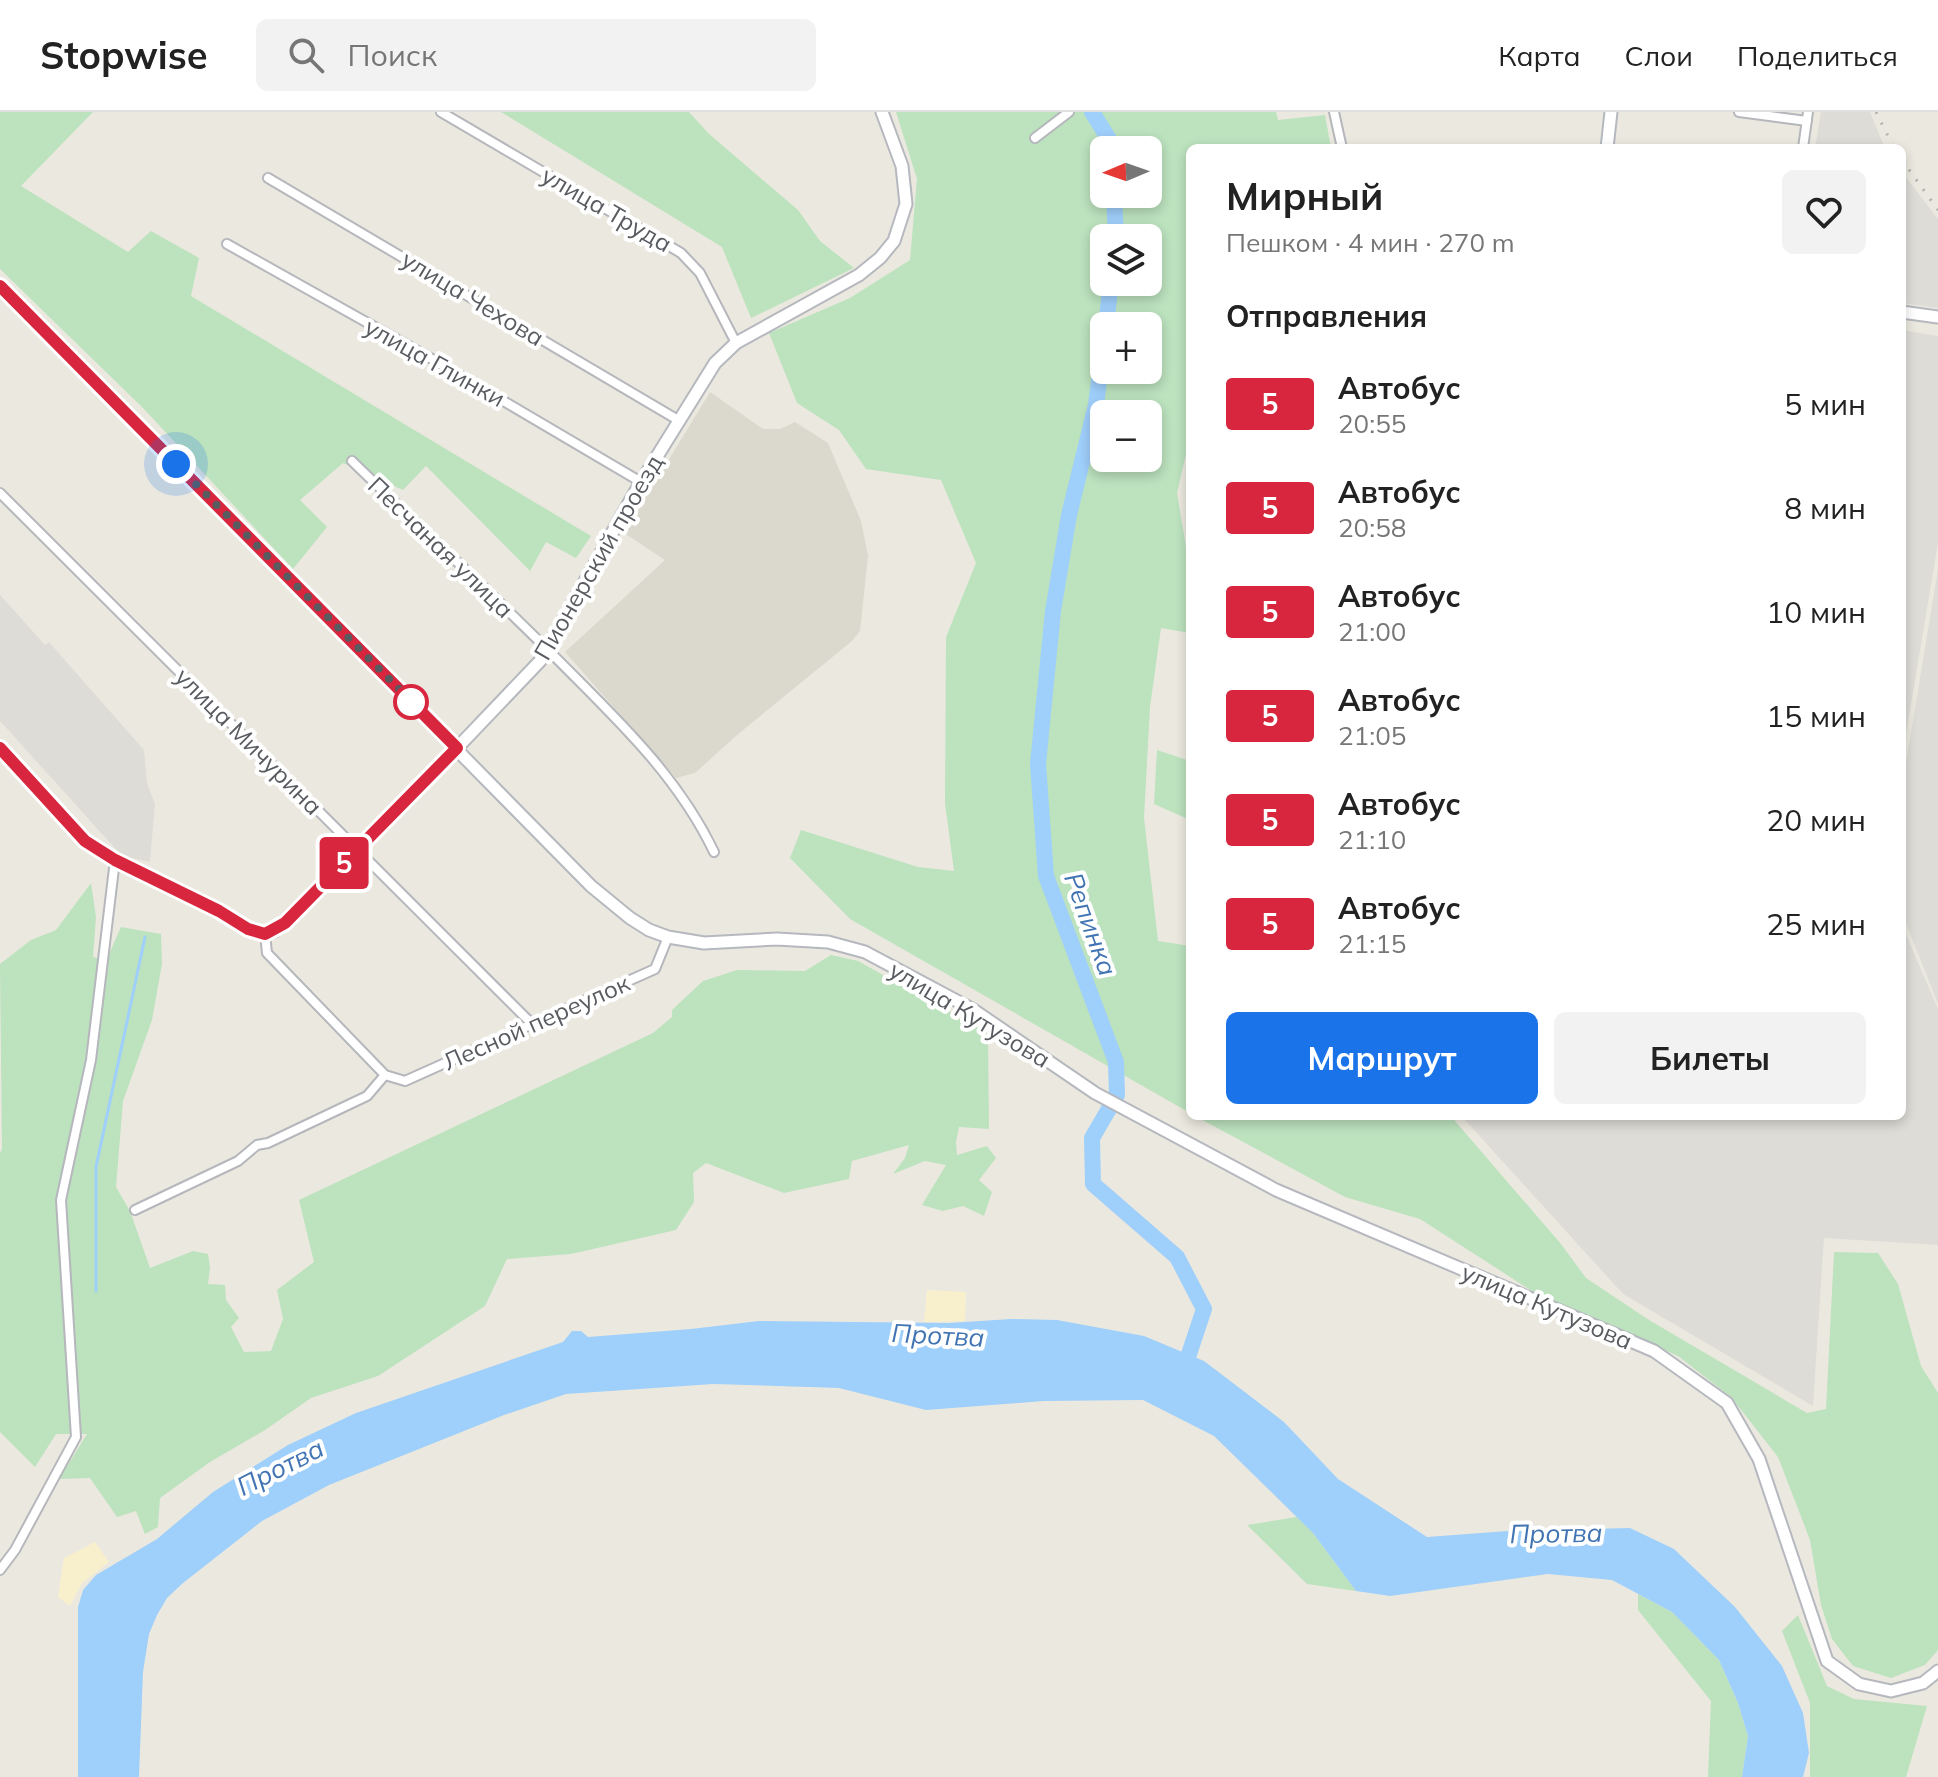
<!DOCTYPE html>
<html lang="ru">
<head>
<meta charset="utf-8">
<style>
  :root { --surface:#fff; --page:#f2f2f2; --text:#222; --muted:#767676; --line:#e0e0e0; --accent:#1a73e8 }
  body { margin:0; font-family:Mulish,sans-serif; background:var(--page); color:var(--text); height:100vh; display:flex; flex-direction:column; font-size:30px; white-space:nowrap }
  * { box-sizing:border-box; margin:0 }
  p { font-size:26px; color:var(--muted) }
  .icon { flex:none; width:44px; height:44px; fill:none; stroke:currentColor; stroke-width:2; stroke-linecap:round; stroke-linejoin:round }
  .map { position:relative; flex:1; overflow:hidden }
  .panel { position:absolute; left:1186px; top:32px; width:720px; height:976px; display:flex; flex-direction:column; background:var(--surface); border-radius:12px; box-shadow:0 4px 12px #0003 }
  .panel>* { flex:none }
  .badge { padding:0 16px; border-radius:6px; font-size:28px; line-height:52px }
  .needle { width:52px; rotate:268deg }
  .controls { position:absolute; left:1090px; top:24px; display:grid; gap:16px }
  .controls a { display:grid; place-items:center; width:72px; height:72px; border-radius:12px; background:var(--surface); box-shadow:0 4px 12px #0003; font-size:40px }
  .you { position:absolute; width:40px; height:40px; margin:-20px; border:6px solid #fff; border-radius:50%; background:#1a73e8; box-shadow:0 0 0 12px #1a73e833 }
  .map>.badge { position:absolute; translate:-50% -50%; box-shadow:0 0 0 4px #fff }
  h2 { padding:0 40px; font-size:30px; line-height:72px }
  .round { display:grid; place-items:center; flex:none; width:84px; height:84px; border-radius:12px; background:var(--page) }
  .overview { display:flex; align-items:center; justify-content:space-between; height:136px; padding:0 40px }
  h1 { font-size:38px; font-weight:700; line-height:60px }
  .button { display:flex; gap:16px; margin-top:auto; padding:16px 40px }
  .button a { flex:1; height:92px; border-radius:12px; background:var(--accent); color:#fff; font-size:32px; font-weight:700; line-height:92px; text-align:center }
  .button a+a { background:var(--page); color:var(--text) }
  ul { padding:0; list-style:none }
  li { display:flex; align-items:center; gap:24px; height:104px; padding:0 40px }
  li div { flex:1 }
  li b { display:block; font-size:30px }
  li em { font-style:normal }
  li .badge { min-width:88px; font-weight:700; text-align:center }
  header { display:flex; align-items:center; gap:48px; box-sizing:border-box; height:112px; padding:0 40px; background:var(--surface); border-bottom:2px solid var(--line) }
  header strong { font-size:38px }
  nav { display:flex; gap:44px; margin-inline-start:auto; font-size:28px }
  .search { width:560px; height:72px; background:var(--page); display:flex; align-items:center; gap:20px; box-sizing:border-box; padding:0 28px; border-radius:12px; color:var(--muted); font-size:30px }
  .map>svg:first-child { display:block }
  .industrial { fill:#dedcd7 }
  .education { fill:#dbd8cd }
  .green { fill:#bce2be; fill-rule:evenodd }
  .sand { fill:#f8f0cd }
  .water { fill:#9fcffb }
  .lines { fill:none; stroke-linecap:round; stroke-linejoin:round }
  .stream { stroke:#9fcffb; stroke-width:3 }
  .river { stroke:#9fcffb; stroke-width:16 }
  .street-casing { stroke:#b5b7bc; stroke-width:12 }
  .secondary-casing { stroke:#b5b8be; stroke-width:15 }
  .street { stroke:#fff; stroke-width:8 }
  .secondary { stroke:#fff; stroke-width:11 }
  .rail { stroke:#b1b2b2; stroke-width:3; stroke-dasharray:2 10; stroke-linecap:butt }
  .line-casing { stroke:#fff; stroke-width:18 }
  .line { stroke:#d7263d; stroke-width:12 }
  .walk { stroke:#585b60; stroke-width:8; stroke-dasharray:0 14.4 }
  .stop-dot { fill:#fff; stroke:#d7263d; stroke-width:4 }
  .labels { text-anchor:middle; dominant-baseline:central; stroke-width:8; stroke-linejoin:round; paint-order:stroke }
  .street-label { font-size:24px; fill:#585b60; stroke:#fff }
  .water-label { font-size:26px; font-style:italic; fill:#4174b3; stroke:#fff }
</style>
</head>
<body>
<header>
<strong>Stopwise</strong>
<div class="search"><svg class="icon" aria-label="search" viewBox="0 0 24 24"><circle cx="10" cy="10" r="6"/><path d="M15 15l6 6"/></svg>Поиск</div>
<nav><a>Карта</a><a>Слои</a><a>Поделиться</a></nav>
</header>
<div class="map">
<svg width="1938" height="1665" viewBox="0 0 1938 1665">
  <rect width="100%" height="100%" fill="#ebe9df"/>
  <path class="industrial" d="M1821,0h49l15,36h-70z
    M1902,60l36,47v89l-36,-5z
    M1902,218l36,6v207l-36,215z
    M1938,457v435l-36,-91v-126z
    M0,483l45,50 4,-3 95,108 3,33 8,21 -5,58 -28,-6 -122,-135z
    M1902,813l36,84v236l-114,-7 -11,168 -190,-112 -158,-174v-4h437z"/>
  <path class="education" d="M710,280l53,37h17l15,-7 33,21 33,78 7,35 -8,75 -8,10 -115,94 -42,38 -19,5 -111,-126 100,-92 -41,-27z"/>
  <path class="green" d="M0,0h93l-72,74 107,66 23,-21 48,27 -8,38 400,240 -15,22 -30,-16 -16,29 -104,-105 -23,24 -60,-27 -43,37 27,27 -34,42 -150,-161 -143,-139z
    M501,0h188l19,21 90,77 22,31 34,27 -103,50 -29,-71z
    M896,0h380l2,8 47,-5 6,33h-141v289l-13,56 13,78v62l-29,-5 -11,79 -6,111 14,123 32,5v167l-340,-194 -60,-61 11,-28 117,37 36,4 -9,-68 1,-166 30,-74 -35,-83 -75,-11 -27,-39 -42,-27 -28,-70 81,-35 60,-38 7,-81zM1104,38h44v44h-44zM1104,126h44v44h-44zM1104,214h44v44h-44zM1104,302h44v44h-44z
    M1157,638l33,11v59l-36,-16z
    M91,771l5,34 -3,40 13,4 15,-34 40,7 1,30 -10,56 -29,81 -7,86 14,24 20,57 43,-17 15,3 2,14 -2,16 17,1 1,15 13,18 -8,9 13,25 27,-1 12,-32 -6,-29 37,-28 -15,-62 354,-167 19,-16v-7l31,-29 34,-11 68,1 26,-16 27,6 130,72 1,96 -30,-2 -3,15 1,13 30,-9 9,12 -17,22 13,12 -8,24 -21,-10 -20,5 -21,-6 24,-40 -21,-4 -32,13 12,-16 4,-13 -57,16 -3,18 -65,14 -78,-30 -13,10 1,29 -18,28 -105,24 -64,5 -22,47 -107,70 -67,22 -46,32 -55,32 -50,36 -2,29 -13,7 -9,-23 -19,6 -27,-39 -31,1 28,-45h-31l-21,33 -35,-35v-279l2,-4 -2,-185 31,-24 25,-10z
    M1195,1004h260v5l106,123 25,34 63,42 158,93 19,-4 8,-157 44,1 20,31 23,82 17,27v257l-13,15 -34,13 -38,-12 -21,-27 -11,-34 -11,-65 -32,-83 -47,-60 -53,-41 -146,-65 -112,-72 -75,-22z
    M1297,1405l16,16 43,58 -49,-7 -60,-59z
    M1638,1482l34,18 47,48 19,43 10,33 -6,41h-34l3,-76 -73,-91z
    M1798,1503l29,71 27,13 73,7 -21,71h-96v-74l-28,-72z"/>
  <path class="sand" d="M927,1178l39,2 -1,29 -41,1z
    M95,1430l14,20 -27,21 -12,23 -12,-9 6,-39z"/>
  <path class="water" d="M1011,1207l46,1 87,16 60,25 80,61 54,57 89,58 81,-6 122,-3 44,21 61,58 47,59 21,47 6,40 -6,24h-61l6,-41 -10,-33 -19,-43 -47,-48 -60,-32 -64,-6 -158,22 -34,-5 -43,-58 -99,-97 -71,-36 -99,1 -118,9 -87,-22 -126,-4 -147,10 -62,21 -175,70 -67,36 -79,62 -16,15 -10,17 -8,19 -6,38 -4,105h-61v-170l5,-17 13,-15 61,-36 56,-47 75,-47 68,-32 207,-71 9,-11h9l7,6 103,-8 68,-8 190,2z"/>
  <g class="lines">
    <path class="stream" d="M96,1179v-124l49,-230"/>
    <path class="river" d="M1092,0l18,29v9
      M1114,82l2,44
      M1106,214l5,-44
      M1104,228l-8,65 -27,110 -16,96 -15,153 8,112 70,186 1,33 -25,43 1,46 84,73 27,52 -21,63"/>
    <g class="street-casing">
      <path id="street" d="M441,0l240,141 19,20 36,70
        M1334,0l8,36
        M1739,0l68,9
        M1035,26l34,-26
        M1803,36l5,-36
        M268,66l410,242
        M227,132l205,115 209,123
        M352,349c73,71 148,140 219,212 55,55 109,108 143,179
        M0,381l531,530
        M265,822l2,19 118,122 20,6 250,-112 13,-32
        M135,1098l103,-49 19,-16 11,-2 99,-47 18,-21
        M0,1458l15,-20 61,-113 -15,-237 30,-140 24,-200"/>
    </g>
    <g class="secondary-casing">
      <path id="secondary" d="M1607,36l4,-36
        M0,174l591,600 39,32 19,12 19,7 36,6 73,-4 51,3 37,10 107,57 123,84 181,97 378,161 73,52 32,56 68,202 32,23 32,7 32,-8 15,-12
        M1902,200l36,5
        M0,636l85,93 30,19 104,51 29,18 17,5 10,-3 182,-183 83,-87 98,-174 77,-124 21,-20 123,-68 21,-17 14,-17 12,-37 -4,-38 -20,-54"/>
    </g>
    <use href="#street" class="street"/>
    <use href="#secondary" class="secondary"/>
    <path class="rail" d="M1876,0l18,36
      M1902,48l36,50"/>
  </g>
  <g class="lines">
    <g class="line-casing">
      <path id="line" d="M0,174l457,462 -172,175 -20,11 -17,-5 -29,-18 -104,-51 -30,-19 -85,-93"/>
    </g>
    <use href="#line" class="line"/>
    <path class="walk" d="M176,352l243,245 -8,-7"/>
  </g>
  <circle class="stop-dot" cx="411" cy="590" r="16"/>
  <g class="labels">
    <g class="street-label">
      <text transform="translate(607 97) rotate(30)">улица Труда</text>
      <text transform="translate(473 186) rotate(31)">улица Чехова</text>
      <text transform="translate(435 250) rotate(29)">улица Глинки</text>
      <text transform="translate(441 435) rotate(44)">Песчаная улица</text>
      <text transform="translate(598 445) rotate(-60)">Пионерский проезд</text>
      <text transform="translate(249 629) rotate(45)">улица Мичурина</text>
      <text transform="translate(970 902) rotate(31)">улица Кутузова</text>
      <text transform="translate(536 910) rotate(-24)">Лесной переулок</text>
      <text transform="translate(1547 1194) rotate(23)">улица Кутузова</text>
    </g>
    <g class="water-label">
      <text transform="translate(1091 812) rotate(70)">Репинка</text>
      <text transform="translate(938 1223) rotate(3)">Протва</text>
      <text transform="translate(280 1355) rotate(-27)">Протва</text>
      <text transform="translate(1556 1421) rotate(-1)">Протва</text>
    </g>
  </g>
</svg>
<div class="controls">
<a><svg class="needle" viewBox="-14 -14 28 28"><path d="M0-13l5 13h-10z" fill="#e53935"/><path d="M0 13l5-13h-10z" fill="#767676"/></svg></a>
<a><svg class="icon" aria-label="layers" viewBox="0 0 24 24"><path d="M12 4l9 5-9 5-9-5zM3 14l9 5 9-5"/></svg></a>
<a>+</a>
<a>−</a>
</div>
<div class="you" style="left:176px;top:352px"></div>
<b class="badge" style="left:344px;top:751px;background:#d7263d;color:#fff">5</b>
<section class="panel">
<div class="overview"><div><h1>Мирный</h1><p>Пешком · 4 мин · 270 m</p></div><a class="round"><svg class="icon" aria-label="heart" viewBox="0 0 24 24"><path d="M12 20l-8-8c-3-5 5-10 8-4 3-6 11-1 8 4z"/></svg></a></div>
<h2>Отправления</h2>
<ul>
<li><span class="badge" style="background:#d7263d;color:#fff">5</span><div><b>Автобус</b><p>20:55</p></div><em>5 мин</em></li>
<li><span class="badge" style="background:#d7263d;color:#fff">5</span><div><b>Автобус</b><p>20:58</p></div><em>8 мин</em></li>
<li><span class="badge" style="background:#d7263d;color:#fff">5</span><div><b>Автобус</b><p>21:00</p></div><em>10 мин</em></li>
<li><span class="badge" style="background:#d7263d;color:#fff">5</span><div><b>Автобус</b><p>21:05</p></div><em>15 мин</em></li>
<li><span class="badge" style="background:#d7263d;color:#fff">5</span><div><b>Автобус</b><p>21:10</p></div><em>20 мин</em></li>
<li><span class="badge" style="background:#d7263d;color:#fff">5</span><div><b>Автобус</b><p>21:15</p></div><em>25 мин</em></li>
</ul>
<div class="button"><a>Маршрут</a><a>Билеты</a></div>
</section>
</div>
</body>
</html>
